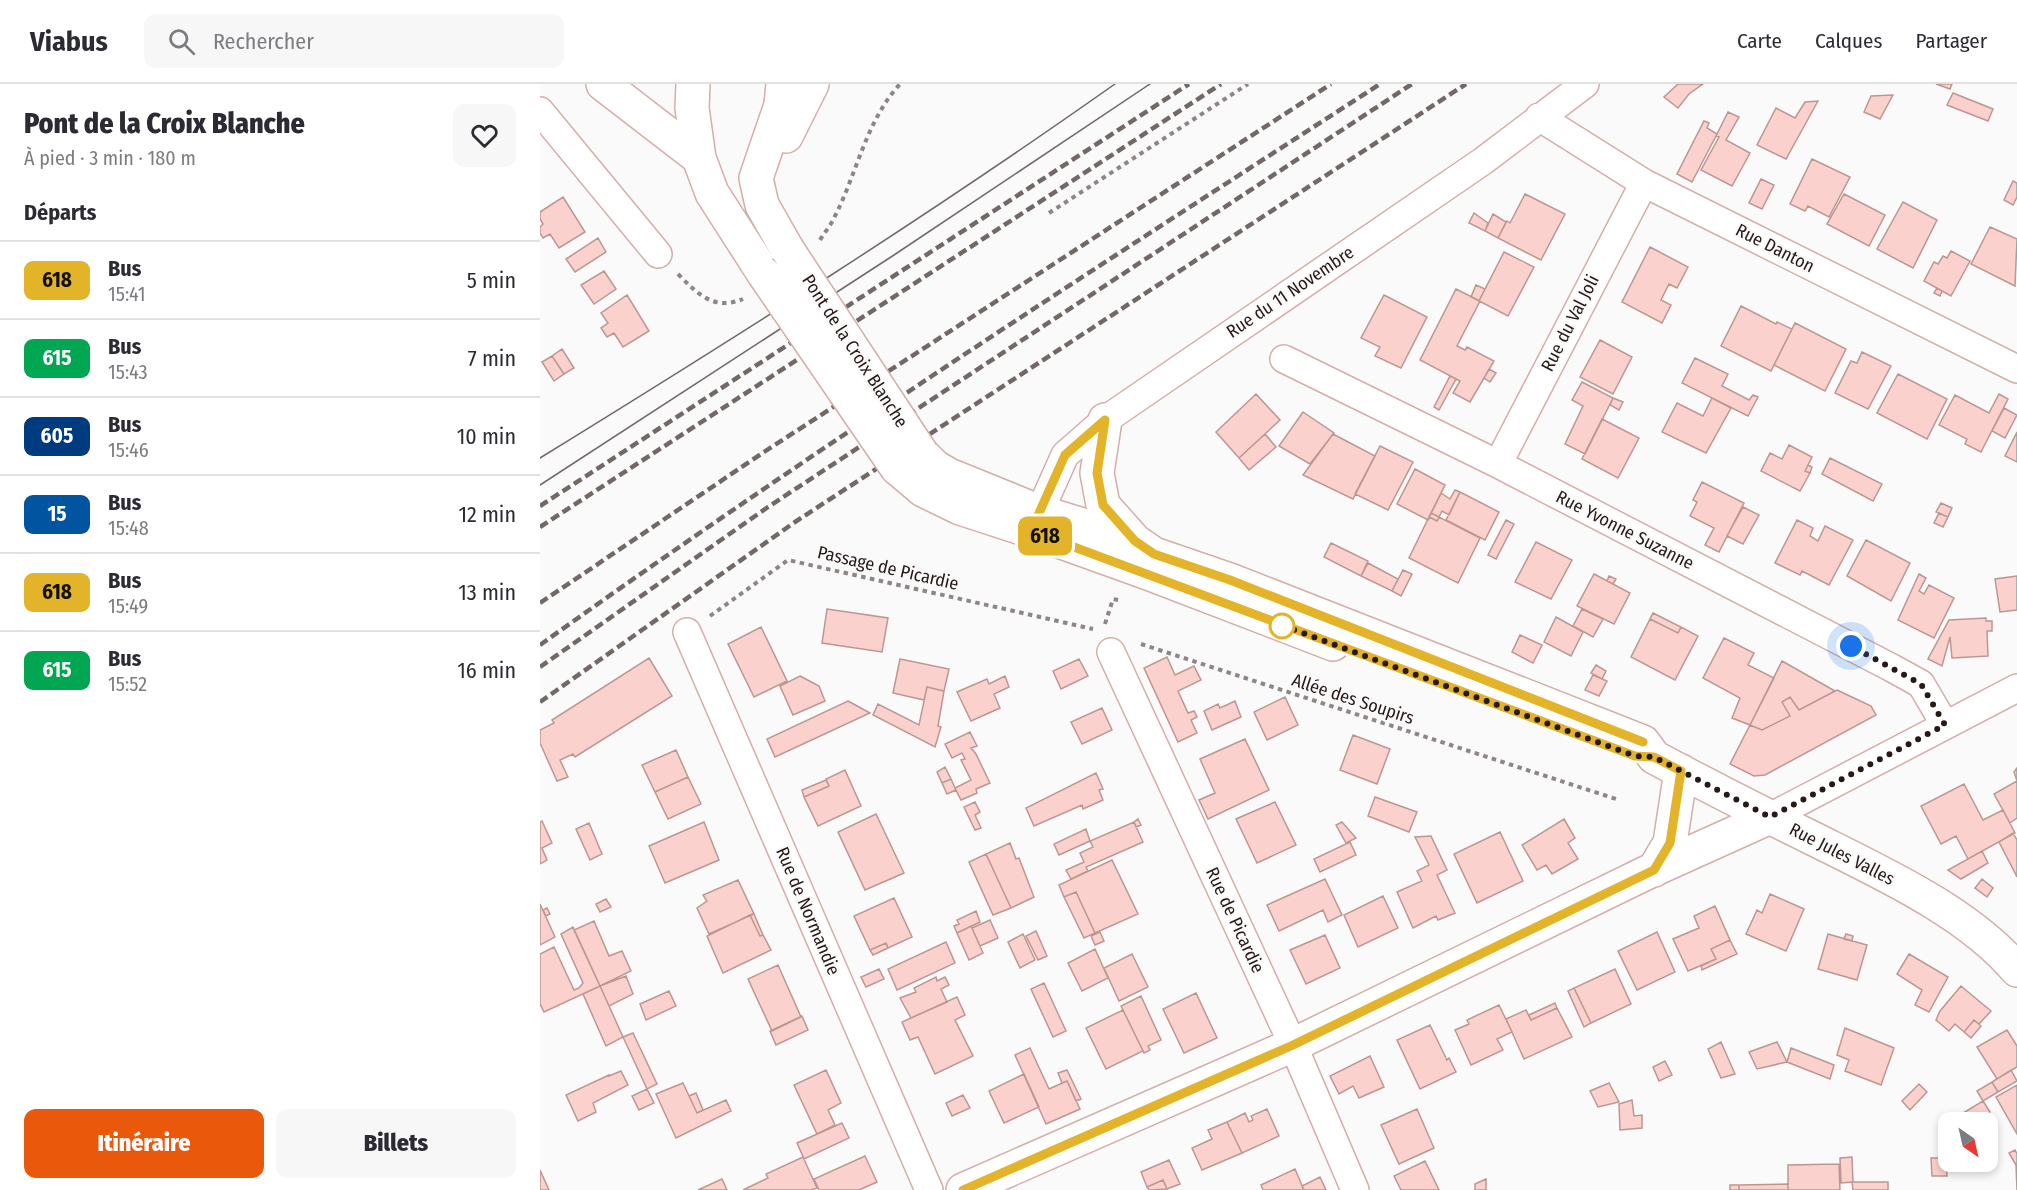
<!DOCTYPE html>
<html lang="fr">
<head>
<meta charset="utf-8">
<style>
  :root { --surface:#fff; --page:#f7f7f7; --text:#2b2b33; --muted:#7c7c81; --line:#e1e1e2; --accent:#ea580c }
  body { margin:0; font-family:"Fira Sans Condensed",sans-serif; background:var(--page); color:var(--text); height:100vh; display:flex; flex-direction:column; font-size:22px; white-space:nowrap }
  * { box-sizing:border-box; margin:0 }
  p { font-size:20px; color:var(--muted) }
  .icon { flex:none; width:33px; height:33px; fill:none; stroke:currentColor; stroke-width:2; stroke-linecap:round; stroke-linejoin:round }
  .map { position:relative; flex:1; overflow:hidden }
  .sheet { display:flex; flex-direction:column; background:var(--surface); width:540px }
  .sheet>* { flex:none }
  .badge { padding:0 12px; border-radius:9px; font-size:21px; line-height:39px }
  .needle { width:39px; rotate:146deg }
  .tools { position:absolute; left:1398px; top:1028px; display:grid; gap:12px }
  .tools a { display:grid; place-items:center; width:60px; height:60px; border-radius:12px; background:var(--surface); box-shadow:0 3px 9px #0003; font-size:30px }
  .you { position:absolute; width:30px; height:30px; margin:-15px; border:4px solid #fff; border-radius:50%; background:#1a73e8; box-shadow:0 0 0 9px #1a73e833 }
  .map>.badge { position:absolute; translate:-50% -50%; box-shadow:0 0 0 3px #fff }
  h2 { padding:0 24px; font-size:22px; line-height:54px }
  .round { display:grid; place-items:center; flex:none; width:63px; height:63px; border-radius:12px; background:var(--page) }
  .overview { display:flex; align-items:center; justify-content:space-between; height:102px; padding:0 24px }
  h1 { font-size:28px; font-weight:800; line-height:45px }
  .primary-button { display:flex; gap:12px; margin-top:auto; padding:12px 24px }
  .primary-button a { flex:1; height:69px; border-radius:12px; background:var(--accent); color:#fff; font-size:24px; font-weight:800; line-height:69px; text-align:center }
  .primary-button a+a { background:var(--page); color:var(--text) }
  ul { padding:0; list-style:none }
  li { display:flex; align-items:center; gap:18px; height:78px; padding:0 24px; border-top:2px solid var(--line) }
  li div { flex:1 }
  li b { display:block; font-size:22px }
  li em { font-style:normal }
  li .badge { min-width:66px; font-weight:700; text-align:center }
  header { display:flex; align-items:center; gap:36px; box-sizing:border-box; height:84px; padding:0 30px; background:var(--surface); border-bottom:2px solid var(--line) }
  header strong { font-size:28px }
  nav { display:flex; gap:33px; margin-inline-start:auto; font-size:21px }
  .search { width:420px; height:54px; background:var(--page); display:flex; align-items:center; gap:15px; box-sizing:border-box; padding:0 21px; border-radius:12px; color:var(--muted); font-size:22px }
  main { display:flex; flex:1; min-height:0 }
  .map>svg:first-child { display:block }
  .building { fill:#fbd1cd; stroke:#bd9692; stroke-width:1.5 }
  .lines { fill:none; stroke-linecap:round; stroke-linejoin:round }
  .street-casing { stroke:#d5aea9; stroke-width:30 }
  .secondary-casing { stroke:#d5aea9; stroke-width:36 }
  .path { stroke:#8d8684; stroke-width:4; stroke-dasharray:4.5 4.5; stroke-linecap:butt }
  .street { stroke:#fff; stroke-width:27 }
  .secondary { stroke:#fff; stroke-width:33 }
  .tram { stroke:#726967; stroke-width:1.5 }
  .rail { stroke:#726967; stroke-width:4.5; stroke-dasharray:9 4.5; stroke-linecap:butt }
  .secondary-bridge-casing { stroke:#d5aea9; stroke-width:36; stroke-linecap:butt }
  .secondary-bridge { stroke:#fff; stroke-width:33 }
  .line-casing { stroke:#fff; stroke-width:14 }
  .line { stroke:#e3b32a; stroke-width:9 }
  .walk { stroke:#271917; stroke-width:6; stroke-dasharray:0 10.8 }
  .stop-dot { fill:#fff; stroke:#e3b32a; stroke-width:3 }
  .labels { text-anchor:middle; dominant-baseline:central; stroke-width:4.5; stroke-linejoin:round; paint-order:stroke }
  .street-label { font-size:18px; fill:#271917; stroke:#fafafa }
</style>
</head>
<body>
<header>
<strong>Viabus</strong>
<div class="search"><svg class="icon" aria-label="search" viewBox="0 0 24 24"><circle cx="10" cy="10" r="6"/><path d="M15 15l6 6"/></svg>Rechercher</div>
<nav><a>Carte</a><a>Calques</a><a>Partager</a></nav>
</header>
<main>
<section class="sheet">
<div class="overview"><div><h1>Pont de la Croix Blanche</h1><p>À pied · 3 min · 180 m</p></div><a class="round"><svg class="icon" aria-label="heart" viewBox="0 0 24 24"><path d="M12 20l-8-8c-3-5 5-10 8-4 3-6 11-1 8 4z"/></svg></a></div>
<h2>Départs</h2>
<ul>
<li><span class="badge" style="background:#e3b32a;color:#111">618</span><div><b>Bus</b><p>15:41</p></div><em>5 min</em></li>
<li><span class="badge" style="background:#00a651;color:#fff">615</span><div><b>Bus</b><p>15:43</p></div><em>7 min</em></li>
<li><span class="badge" style="background:#003b80;color:#fff">605</span><div><b>Bus</b><p>15:46</p></div><em>10 min</em></li>
<li><span class="badge" style="background:#0054a0;color:#fff">15</span><div><b>Bus</b><p>15:48</p></div><em>12 min</em></li>
<li><span class="badge" style="background:#e3b32a;color:#111">618</span><div><b>Bus</b><p>15:49</p></div><em>13 min</em></li>
<li><span class="badge" style="background:#00a651;color:#fff">615</span><div><b>Bus</b><p>15:52</p></div><em>16 min</em></li>
</ul>
<div class="primary-button"><a>Itinéraire</a><a>Billets</a></div>
</section>
<div class="map">
<svg width="1477" height="1106" viewBox="0 0 1477 1106">
  <rect width="100%" height="100%" fill="#fafafa"/>
  <path class="building" d="M1138,0h25l-14,10 -11,14 -14,-11z
    M1396,0h16l-2,5z
    M1413,9l40,16 -5,12 -41,-16z
    M1353,11l-13,24 -16,-7 7,-16z
    M1278,17l-32,58 -29,-14 19,-37 19,10 10,-16z
    M1188,28l11,5 -13,23 24,13 -18,33 -31,-16 18,-33 -3,-1z
    M1164,37l5,2 -2,5 10,6 -25,48 -15,-8z
    M1272,75l38,18 -21,40 -21,-11 -3,5 -15,-7z
    M1221,95l13,6 -12,24 -13,-6z
    M1473,97l4,2v14l-4,8 -9,-5z
    M985,110l40,20 -24,46 -43,-22 9,-17 3,2z
    M1304,110l41,21 -16,31 -42,-22z
    M23,113l22,35 -26,16 -9,-14 -7,4 -3,-5v-6l3,-3 -3,-5v-7z
    M1363,118l34,18 -24,48 -36,-19z
    M934,129l14,10 -3,8 -16,-8z
    M953,130l13,8 -8,16 -13,-7z
    M1450,143l27,12 -2,47 -44,-22z
    M58,154l8,14 -31,20 -9,-13z
    M1110,163l38,20 -11,21 -8,-4 -8,16 10,5 -9,18 -40,-21z
    M1411,167l19,10 -19,35 -27,-15 10,-19 4,2 5,-8 4,2z
    M964,168l30,15 -26,49 -29,-15z
    M64,187l12,18 -22,15 -13,-19z
    M936,201l9,4 -6,12 -8,-4z
    M1397,204l5,3 -2,5 -6,-3z
    M916,205l24,12 -23,45 8,4 2,-3 27,14 -24,41 -17,-9 7,-12 -40,-21z
    M87,211l22,36 -26,16 -9,-14 -7,4 -6,-9 7,-5 -7,-10z
    M844,211l43,22 -26,51 -26,-12 5,-9 -19,-9z
    M1201,222l35,18 1,-2 15,7 -21,42 -50,-25z
    M1255,239l51,26 -21,42 -51,-26z
    M1060,256l32,17 -19,37 -33,-17z
    M22,265l12,19 -10,6 -12,-18z
    M1322,268l29,14 -23,43 -33,-16 16,-32 6,2z
    M12,272l12,18 -10,7 -12,-19z
    M1155,274l33,16 -6,12 27,14 4,-5 5,2 -10,19 -66,-33z
    M949,285l7,4 -6,9 -6,-4z
    M1358,290l49,25 -20,40 -50,-26z
    M910,292l6,3 -17,31 -5,-3z
    M1042,298l31,16 -28,56 -20,-10 18,-38 -11,-6z
    M716,310l24,26 -41,38 -23,-26z
    M1459,310l9,5 -27,53 -16,-8 2,-5 -28,-14 16,-30 34,18z
    M1073,314l10,4 -4,8 -9,-5z
    M1172,314l19,10 -25,45 -44,-21 15,-29 26,13z
    M1464,324l13,7 -12,23 -13,-7z
    M763,328l31,21 -24,31 -31,-18z
    M1062,335l37,19 -21,40 -36,-19z
    M1477,348v30l-12,-6z
    M725,350l11,13 -27,23 -10,-12z
    M793,350l42,22 -22,43 -50,-24z
    M1249,361l23,12 -7,14 5,2 -10,18 -39,-20 9,-18 12,6z
    M840,362l33,16 -25,48 -33,-16z
    M1290,374l52,26 -9,17 -51,-27z
    M1268,381l4,2 -2,6 -5,-2z
    M875,385l30,16 -17,35 -31,-16z
    M1162,398l42,21 -25,49 -14,-7 9,-17 -24,-12 7,-14 -4,-2z
    M915,406l5,2 -11,23 -7,-4 -3,6 -8,-4 10,-20 9,6z
    M920,408l39,20 -14,28 -39,-20z
    M1401,419l11,5 -4,9 -12,-5z
    M1203,423l16,8 -16,29 -16,-8z
    M891,429l8,4 -2,4 -8,-4z
    M1399,429l9,4 -5,10 -9,-4z
    M889,433l8,4 2,-4 41,21 -22,45 -49,-25z
    M966,436l8,4 -18,35 -8,-4z
    M1257,436l16,8 -3,8 8,5 7,-15 28,14 -24,45 -27,-14 -2,4 -25,-12z
    M1326,456l44,23 -19,38 -44,-25z
    M996,458l36,18 -21,39 -36,-17z
    M791,459l37,18 -7,15 -37,-19z
    M828,479l30,16 -6,12 -31,-15z
    M863,486l9,4 -11,22 -9,-5z
    M1054,490l36,19 -16,31 -37,-18z
    M1379,490l7,4 -7,13 5,3 5,-9 25,13 -20,40 -36,-18z
    M1069,492l7,3 -3,5 -6,-3z
    M1477,492v34l-17,2 -5,-33z
    M287,525l61,9 -6,34 -60,-9z
    M1042,525l21,10 -10,18 -20,-11z
    M1113,529l28,14 -3,6 -28,-14z
    M1016,533l27,15 -12,24 -27,-14z
    M1446,534v3h6v10h-5l1,25 -36,2 -2,-21 -8,29 -14,-7 21,-39z
    M1110,535l28,14 3,-6 17,9 -23,44 -44,-23z
    M221,543l26,54 -33,16 -26,-53z
    M980,551l22,10 -9,18 -21,-11z
    M1184,554l30,15 -6,12 26,13 -24,47 -18,-7 8,-20 -37,-20z
    M627,573l8,18 19,-9 7,14 -23,11 10,22 6,-2 3,6 -6,3 6,13 -19,9 -34,-74z
    M109,574l23,38 -97,61 -2,-3 -13,6 8,17 -11,4 -17,-38v-13l14,-7 -2,-3z
    M360,575l49,10 -5,22 -17,-4 -3,13 -31,-7z
    M539,575l9,17 -27,13 -8,-18z
    M1242,577l53,30 -36,19 -9,-13 -8,5 8,14 -28,14 -12,-5z
    M1056,581l10,6 -4,8 -11,-6z
    M1053,591l14,6 -8,15 -14,-6z
    M260,592l19,10 6,15 -32,14 -13,-29z
    M465,592l4,11 -15,7 6,14 -29,13 -14,-29 30,-13 2,5z
    M387,603l17,4 -6,35 3,1 -6,20 -62,-32 5,-11 41,21z
    M1297,606l34,16 5,9 -111,60 -11,1 -24,-12 20,-39 12,5 28,-14 -8,-14 8,-5 9,13z
    M745,613l13,28 -31,15 -13,-28z
    M308,617l22,12 -95,44 -8,-18z
    M695,617l6,16 -29,13 -8,-19 14,-7 2,4z
    M562,624l10,22 -30,14 -11,-22z
    M430,648l7,14 -6,2 5,6 14,29 -14,6 1,4 -16,7 -6,-12 16,-8 -10,-20 4,-1 -3,-6 -10,5 -7,-14z
    M813,651l37,14 -13,35 -37,-14z
    M705,655l24,51 -61,29 -9,-19 16,-7 -15,-34z
    M136,666l12,27 -33,15 -13,-27z
    M405,683l6,12 -9,4 -5,-11z
    M1477,684v50l-7,5 -16,-29 23,-13 -3,-9z
    M305,686l16,36 -43,20 -14,-29 25,-11 -3,-7z
    M556,689l7,16 -4,1 4,10 -20,9 -1,-4 -48,21 -8,-18z
    M148,693l13,27 -33,15 -13,-27z
    M411,695l5,11 -9,4 -5,-11z
    M286,696l3,6 -25,11 -2,-7z
    M1424,700l19,36 20,-10 12,23 -47,26 -12,-23 -15,8 -20,-38z
    M835,713l42,15 -8,20 -41,-16z
    M435,718l5,10 -5,3 6,13 -6,2 -11,-23z
    M735,718l21,43 -39,18 -21,-44z
    M336,730l28,59 -39,17 -27,-58z
    M598,735l3,6 -5,2 -2,-5z
    M1024,735l11,19 -7,5 10,16 -26,15 -6,-9 -9,5 -15,-25z
    M2,737l10,22 -10,5 5,12 -7,4v-42z
    M164,738l15,38 -54,23 -16,-37z
    M594,738l9,20 -57,25 2,4 -17,8 -5,-9 18,-8 -4,-9 13,-6 -3,-6z
    M802,738l14,16 -10,5 -10,-18z
    M49,739l13,31 -12,6 -14,-31z
    M546,745l4,12 -31,14 -5,-11z
    M960,748l23,49 -46,22 -23,-49z
    M1473,749l4,7v37l-18,-35z
    M891,752l16,34 -10,5 18,38 -17,7 -2,-4 -23,12 -16,-36 25,-11 -5,-10 12,-6 -14,-28z
    M810,758l6,13 -36,17 -6,-13z
    M470,759l6,16 3,-1 15,39 -23,11 -25,-54z
    M1442,767l6,12 -27,16 -13,-9z
    M446,770l25,54 -18,7 -24,-53z
    M572,776l26,54 -43,19 -19,-41 -12,5 -5,-12z
    M785,795l17,36 -14,7 -5,-12 -44,21 -12,-26z
    M1442,795l11,9 -6,9 -12,-9z
    M198,796l16,34 -45,20 -12,-26 10,-7 -4,-6z
    M536,808l19,41 -11,5 -20,-41z
    M1230,810l34,15 -18,42 -40,-17 11,-24 5,3z
    M843,812l15,32 -40,19 -14,-32z
    M354,814l18,39 -24,11 -2,-5 -16,7 -16,-34z
    M66,815l5,8 -11,5 -4,-8z
    M0,820l15,33 -15,8z
    M1175,822l15,34 -19,9 5,10 -28,12 -15,-32 26,-11 -5,-12z
    M7,824l3,6 -4,2 -3,-6z
    M436,827l4,11 -23,11 -3,-7 5,-2 -2,-4z
    M214,830l9,21 -3,1 -10,-21z
    M210,831l10,21 3,-1 8,15 -48,23 -16,-37z
    M450,836l8,18 -18,8 -8,-18z
    M54,837l15,35 13,-5 9,20 -31,15 -26,-56z
    M431,842l12,27 -14,7 -12,-27z
    M33,843l27,59 -56,26 -4,-8v-50l14,-7 20,43 5,-2 4,-5 -22,-49z
    M496,847l11,25 -9,4 -12,-24z
    M560,848l4,9 -9,4 -4,-9z
    M1117,848l18,40 -38,18 -19,-39z
    M483,850l12,26 -15,8 -12,-26z
    M1288,850l39,11 -10,35 -39,-11z
    M1306,850l7,2 -1,5 -8,-2z
    M785,851l15,33 -34,16 -16,-34z
    M1190,856l7,14 -35,16 -1,-4 15,-7 -5,-10z
    M406,858l9,21 -58,27 -9,-21z
    M346,859l2,5 -15,7 -3,-5z
    M555,865l13,29 -26,13 -14,-28z
    M592,870l16,33 -29,14 -15,-33z
    M1369,870l39,23 -19,35 -14,-7 7,-15 -25,-16z
    M238,881l23,52 -29,14 -24,-52z
    M339,885l5,10 -18,8 -5,-10z
    M1075,885l16,35 -40,19 -17,-35z
    M86,892l7,18 -24,12 -9,-20z
    M396,893l1,4 8,-4 4,8 -8,4 6,13 -36,16 -11,-20 16,-6 -2,-4z
    M504,899l22,48 -13,6 -22,-48z
    M60,902l23,51 -17,9 -23,-52z
    M1421,902l30,25 -12,13 -5,-4 -10,12 -9,-8 -6,7 -13,-11 4,-9z
    M1034,904l17,35 -7,4 -16,-36z
    M129,907l7,15 -30,14 -6,-16z
    M656,909l21,45 -33,15 -21,-44z
    M601,912l20,44 -13,6 2,4 -6,3 -23,-47z
    M417,913l8,18 -10,5 18,36 -38,18 -17,-37 -8,3 -8,-18z
    M1015,919l2,5 -26,12 -2,-5z
    M959,921l13,27 -15,7 6,11 -32,15 -16,-35 14,-6 -2,-4z
    M1017,924l15,29 -48,22 -18,-40 20,-9 5,10z
    M583,926l20,41 -37,18 -20,-41z
    M262,932l6,14 -32,15 -6,-14z
    M1434,936l7,6 -10,12 -7,-6z
    M890,941l17,35 2,-2 7,14 -36,17 -23,-49z
    M1305,944l49,20 -13,37 -36,-14 4,-11 -12,-5z
    M1467,946l10,16v21l-20,12 -20,-32z
    M93,949l24,51 -10,5 -24,-52z
    M1181,958l14,32 -14,4 -13,-29z
    M1237,958l10,20 -30,7 -8,-17z
    M490,964l19,41 18,-8 13,28 -34,15 -31,-69z
    M1251,964l43,17 -4,14 -43,-17z
    M830,972l14,31 -25,11 -6,-12 -14,8 -9,-18z
    M1125,977l7,14 -13,6 -6,-14z
    M286,986l15,33 -13,7 7,15 -18,9 -23,-49z
    M527,986l14,29 -5,2 -9,-20 -5,2 -4,-10z
    M1471,986l6,11 -19,11 -6,-10z
    M81,987l7,14 -35,18 3,9 -18,9 -12,-26 43,-20v1z
    M484,990l15,33 -35,16 -15,-32z
    M1452,998l6,10 -15,9 -6,-10z
    M143,999l14,30 29,-13 5,11 -55,27 -20,-44z
    M1069,999l10,19 -21,5 -8,-16z
    M1379,1000l8,8 -17,18 -8,-9z
    M1477,1001v49l-21,-37z
    M107,1005l7,14 -15,7 -7,-14z
    M156,1009l7,17 -6,3 -8,-17z
    M423,1011l7,13 -18,8 -6,-13z
    M1092,1016l2,16 8,-1v13l-22,2 -1,-26z
    M1443,1017l7,11 -17,10h-5l-5,-9z
    M727,1025l12,27 -37,17 -15,-31 18,-9 4,9 4,-2 -2,-4z
    M877,1025l17,39 -35,16 -18,-39z
    M1418,1032l4,6h-14v12l-2,2 -1,-13z
    M687,1038l15,31 -40,17 -10,-22 20,-9 -4,-9z
    M302,1039l7,15 -45,21 -7,-16z
    M1475,1066l2,4v36l-1,-25 -7,-12z
    M325,1072l12,26 -18,8h-40l-5,-11z
    M263,1073l14,31 -6,2h-68l25,-12 -2,-4z
    M1312,1073l1,25 -12,1 -1,-25z
    M1391,1074h15l1,18h-15z
    M629,1076l11,24 -13,5 -4,-9 -16,7 -6,-15z
    M885,1077l14,29h-38l-7,-14z
    M1299,1080l1,26h-52v-25z
    M755,1085l9,21h-41l-2,-5z
    M0,1086l9,20h-9z
    M780,1093l6,13h-22l-2,-4z
    M182,1095l5,11h-29z
    M946,1095v11h-11v-6z
    M623,1096l4,9 -18,1 -2,-3z
    M1312,1098h36v8h-35z
    M1248,1100v6h-49v-5z
    M1190,1101h9v5h-9z"/>
  <g class="lines">
    <g class="street-casing">
      <path id="street" d="M0,27l118,143
        M999,33l105,66 373,186
        M744,275l214,105 394,204 29,16 24,41
        M958,380l146,-281
        M492,445l33,-74 40,-35 378,-259 102,-77
        M147,548l242,558
        M571,568l182,393 62,145
        M1230,733l247,-129"/>
    </g>
    <g class="secondary-casing">
      <path id="secondary" d="M63,0l96,74
        M153,0l-1,24 7,50 13,35 52,81
        M243,0l-2,21 -25,73 6,27 25,44
        M246,52l26,-52
        M565,336l-8,53 6,32 32,36
        M382,370l13,13 14,8 91,37 95,29 19,13 76,26 413,162 11,15c52,28 105,55 158,81 68,34 156,74 205,132
        M357,384l26,22 37,18 71,23 117,42 185,71
        M1114,786l16,-27 11,-72
        M423,1106l330,-145 353,-172 124,-56"/>
    </g>
    <path class="path" d="M509,129l199,-129
      M280,156c5,-8 11,-15 15,-24 22,-43 31,-95 65,-132
      M138,190c20,20 35,37 65,25
      M170,532l78,-56 305,69
      M565,540l8,-25 5,1
      M601,560l475,155"/>
    <use href="#street" class="street"/>
    <use href="#secondary" class="secondary"/>
    <path class="tram" d="M0,374c195,-120 388,-242 575,-374
      M0,401l354,-230 256,-171"/>
    <path class="rail" d="M0,422l649,-422
      M0,443l681,-443
      M0,519l224,-151 567,-368
      M0,561c274,-196 557,-378 840,-561
      M0,583l228,-160 644,-423
      M0,618l255,-180 671,-438"/>
    <g class="secondary-bridge-casing">
      <path id="secondary-bridge" d="M247,165l135,205
        M224,190l133,194"/>
    </g>
    <use href="#secondary-bridge" class="secondary-bridge"/>
  </g>
  <g class="lines">
    <g class="line-casing">
      <path id="line" d="M423,1106l330,-145 361,-175 16,-27 11,-72 -27,-14 -19,-1 -604,-225 34,-76 40,-35 -8,53 6,32 32,36 19,13 76,26 413,162"/>
    </g>
    <use href="#line" class="line"/>
    <path class="walk" d="M742,542l-9,-4 362,134 19,1 116,60 175,-92 -24,-41 -70,-38"/>
  </g>
  <circle class="stop-dot" cx="742" cy="542" r="12"/>
  <g class="labels">
    <g class="street-label">
      <text transform="translate(1235 164) rotate(27)">Rue Danton</text>
      <text transform="translate(750 208) rotate(-34)">Rue du 11 Novembre</text>
      <text transform="translate(1030 239) rotate(-63)">Rue du Val Joli</text>
      <text transform="translate(315 267) rotate(57)">Pont de la Croix Blanche</text>
      <text transform="translate(1085 446) rotate(27)">Rue Yvonne Suzanne</text>
      <text transform="translate(348 484) rotate(13)">Passage de Picardie</text>
      <text transform="translate(813 615) rotate(18)">Allée des Soupirs</text>
      <text transform="translate(1302 770) rotate(27)">Rue Jules Valles</text>
      <text transform="translate(268 827) rotate(67)">Rue de Normandie</text>
      <text transform="translate(695 836) rotate(65)">Rue de Picardie</text>
    </g>
  </g>
</svg>
<div class="tools">
<a><svg class="needle" viewBox="-14 -14 28 28"><path d="M0-13l5 13h-10z" fill="#e53935"/><path d="M0 13l5-13h-10z" fill="#7c7c81"/></svg></a>
</div>
<div class="you" style="left:1311px;top:562px"></div>
<b class="badge" style="left:505px;top:452px;background:#e3b32a;color:#111">618</b>
</div>
</main>
</body>
</html>
